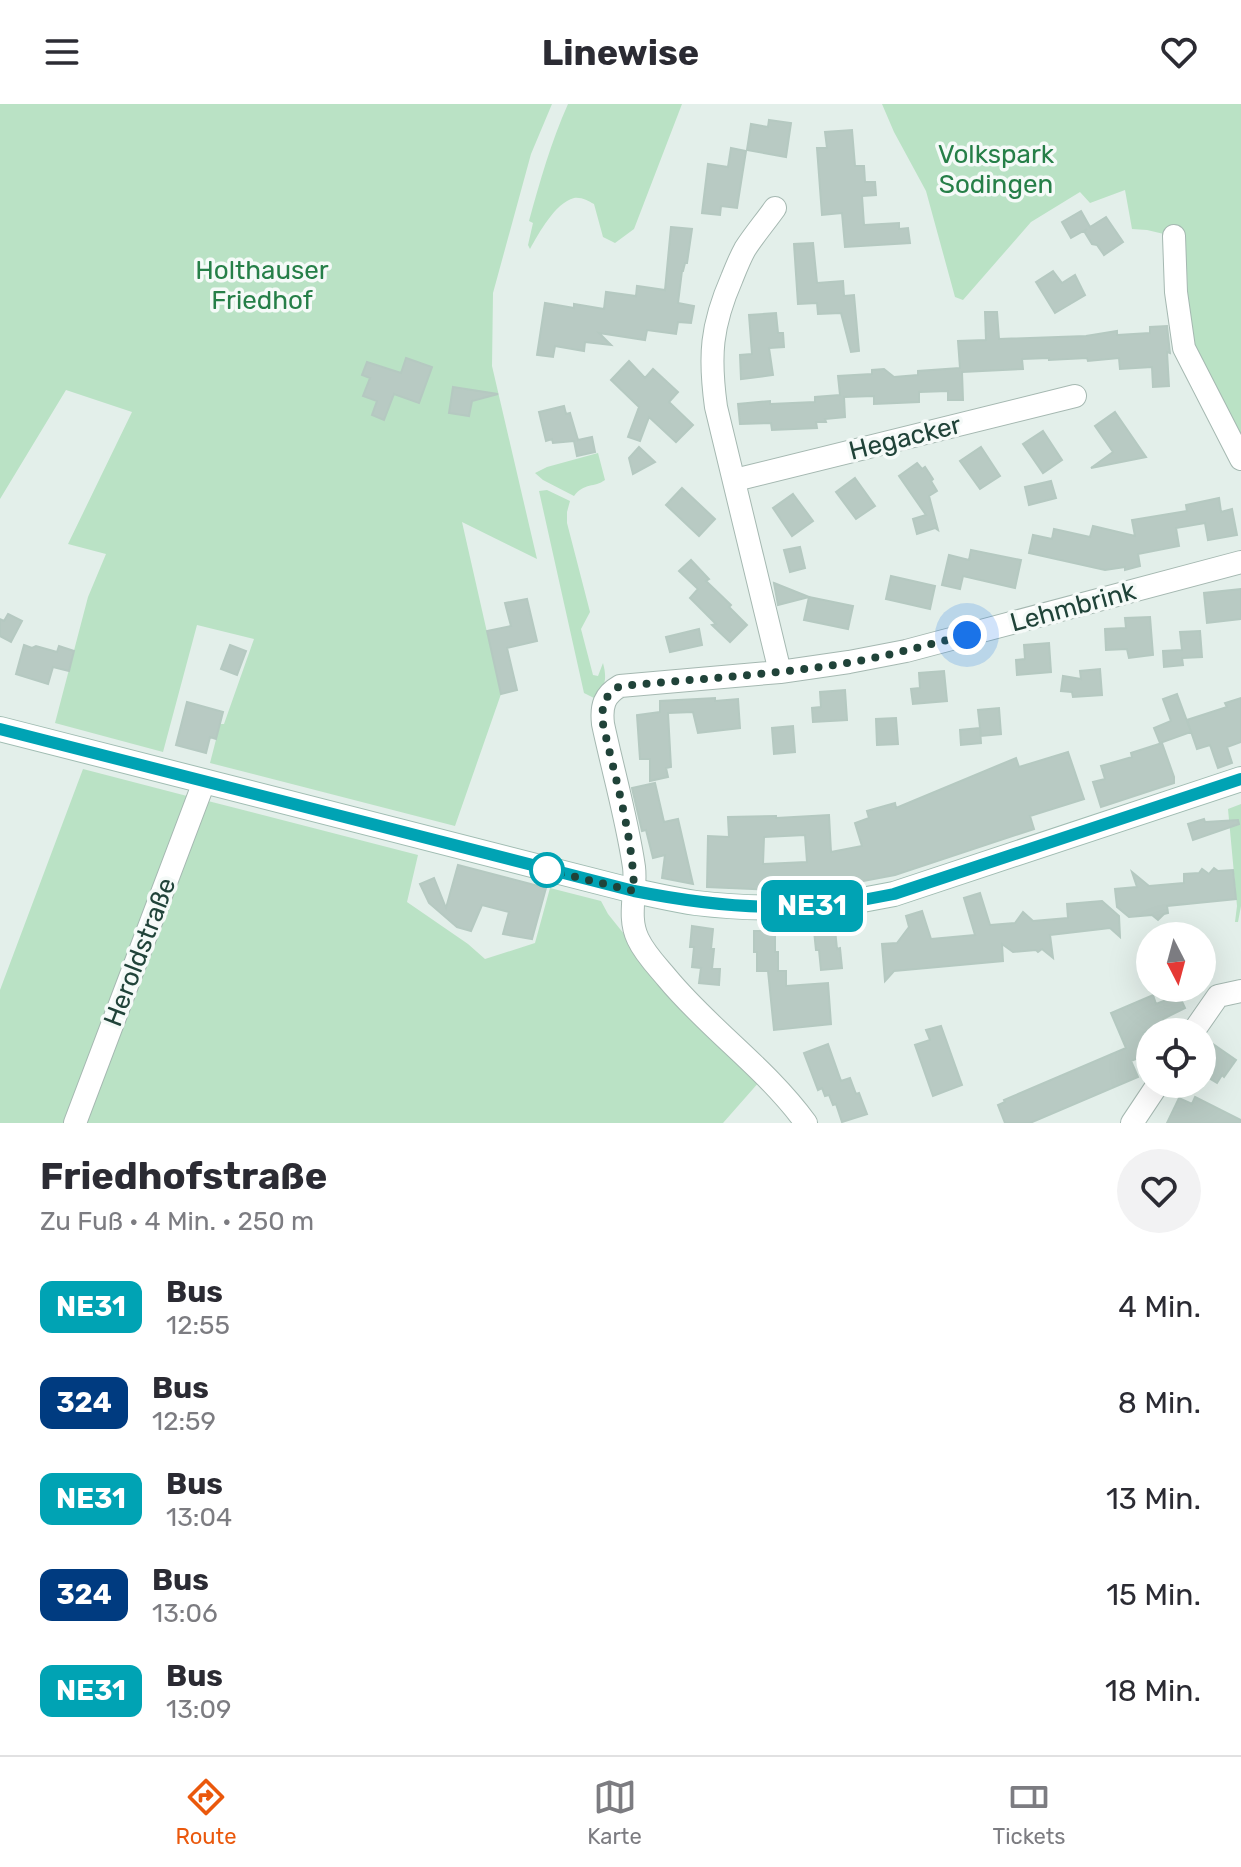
<!DOCTYPE html>
<html lang="de">
<head>
<meta charset="utf-8">
<style>
  :root { --surface:#fff; --page:#f2f2f3; --text:#2b2b33; --muted:#7c7c81; --line:#e1e1e2; --accent:#ea580c }
  body { margin:0; font-family:Rubik,sans-serif; background:var(--page); color:var(--text); height:100vh; display:flex; flex-direction:column; font-size:30px; white-space:nowrap }
  * { box-sizing:border-box; margin:0 }
  p { font-size:26px; color:var(--muted) }
  .icon { flex:none; width:44px; height:44px; fill:none; stroke:currentColor; stroke-width:2; stroke-linecap:round; stroke-linejoin:round }
  .map { position:relative; height:1019px; overflow:hidden }
  .side { display:flex; flex-direction:column; background:var(--surface); flex:1 }
  .side>* { flex:none }
  .badge { padding:0 16px; border-radius:12px; font-size:28px; line-height:52px }
  .needle { width:52px; rotate:174deg }
  .tools { position:absolute; left:1136px; top:818px; display:grid; gap:16px }
  .tools a { display:grid; place-items:center; width:80px; height:80px; border-radius:50%; background:var(--surface); box-shadow:0 8px 32px #0002; font-size:40px }
  .you { position:absolute; width:40px; height:40px; margin:-20px; border:6px solid #fff; border-radius:50%; background:#1a73e8; box-shadow:0 0 0 12px #1a73e833 }
  .map>.badge { position:absolute; translate:-50% -50%; box-shadow:0 0 0 4px #fff }
  .round { display:grid; place-items:center; flex:none; width:84px; height:84px; border-radius:42px; background:var(--page) }
  .headline { display:flex; align-items:center; justify-content:space-between; height:136px; padding:0 40px }
  h1 { font-size:38px; font-weight:700; line-height:60px }
  ul { padding:0; list-style:none }
  li { display:flex; align-items:center; gap:24px; height:96px; padding:0 40px }
  li div { flex:1 }
  li b { display:block; font-size:30px }
  li em { font-style:normal }
  li .badge { min-width:88px; font-weight:700; text-align:center }
  header { display:flex; justify-content:space-between; align-items:center; height:104px; padding:0 40px; background:var(--surface); font-size:36px; font-weight:700 }
  .dock { display:flex; justify-content:space-around; align-items:center; height:112px; border-top:2px solid var(--line); background:var(--surface); font-size:22px; color:var(--muted) }
  .dock a { display:grid; justify-items:center; gap:4px }
  .dock .selected { color:var(--accent) }
  .map>svg:first-child { display:block }
  .green { fill:#bae2c5 }
  .building { fill:#b8cac3; stroke:#b5c9c1; stroke-width:2; fill-rule:evenodd }
  .lines { fill:none; stroke-linecap:round; stroke-linejoin:round }
  .street-casing { stroke:#a5b8b1; stroke-width:24 }
  .secondary-casing { stroke:#a0bcb2; stroke-width:26 }
  .street { stroke:#fff; stroke-width:22 }
  .secondary { stroke:#fff; stroke-width:24 }
  .line-casing { stroke:#fff; stroke-width:18 }
  .line { stroke:#00a3b4; stroke-width:12 }
  .walk { stroke:#204339; stroke-width:8; stroke-dasharray:0 14.4 }
  .stop-dot { fill:#fff; stroke:#00a3b4; stroke-width:4 }
  .labels { text-anchor:middle; dominant-baseline:central; stroke-width:7; stroke-linejoin:round; paint-order:stroke }
  .park-label { font-size:26px; fill:#267f48; stroke:#f5faf8 }
  .street-label { font-size:26px; fill:#204339; stroke:#f5faf8 }
</style>
</head>
<body>
<header><svg class="icon" aria-label="menu" viewBox="0 0 24 24"><path d="M4 6h16M4 12h16M4 18h16"/></svg>Linewise<svg class="icon" aria-label="heart" viewBox="0 0 24 24"><path d="M12 20l-8-8c-3-5 5-10 8-4 3-6 11-1 8 4z"/></svg></header>
<div class="map">
<svg width="1241" height="1019" viewBox="0 0 1241 1019">
  <rect width="100%" height="100%" fill="#e3efea"/>
  <path class="green" d="M0,0h552l-21,50 -38,139 -1,73 45,193 -75,-37 39,172 -46,132 -245,-63 10,-39h4l30,-85 -57,-14 -34,127 -108,-29 33,-126 18,-43 -38,-10 64,-132 -66,-22 -66,109z
    M568,0h114l-48,125 -19,14 -12,-6 -9,-33c-6,-3 -12,-7 -20,-6 -19,5 -35,35 -44,51l-2,-4 5,-22 -4,-2c11,-40 22,-79 39,-117z
    M882,0h359v342l-46,-101 -7,-24 -1,-50 -8,-24 -15,-13 -17,-4 -15,-1 -7,-39 -35,13 -10,-11 -49,30 -68,78 -8,-3 -29,-106 -32,-59z
    M598,349l7,27c-11,8 -20,2 -31,16l-31,-16 -8,-7 12,-6z
    M547,386l23,11 -3,11v11l23,89 -9,17 12,46 5,1 5,-13c4,15 3,25 -9,35l-10,-5 -45,-202z
    M83,665l104,27 -122,327h-65v-133z
    M208,697l210,54 -11,47 61,42 17,15 50,-16 15,-55 51,13 7,13 20,25 132,142 -37,42h-636z
    M1241,700v102l-3,16h-3l2,-16 -9,-97z"/>
  <path class="building" d="M769,16l22,3 -5,34 -39,-7 4,-26 17,3z
    M852,26l3,36h9l1,16h10l1,13 -14,1 2,29 35,-2v6l9,-1 2,15 -65,4 -3,-34 -20,2 -5,-67h10l-2,-16z
    M731,44l15,3 -9,57 -16,-2 -1,9 -18,-2 6,-49 20,3z
    M1081,107l9,16 16,-10 17,25 -19,13 -7,-10 -5,-1 -8,-13 3,-2 -16,9 -9,-16z
    M671,123l21,2 -5,34h-2l-2,8h-1l-4,32 16,3 -3,17 -13,-1 -2,12 -29,-4 -2,10 -46,-7 12,12 -26,-3 -1,9 -29,-5 -2,11 -16,-2 8,-52 29,5v-4l30,5 2,-17 30,4 1,-10 28,4z
    M813,139l4,40 26,-2 1,15 10,-1 5,56 -8,1 -10,-39 -23,1 -1,-11 -19,1 -4,-60z
    M1053,167l9,12 13,-8 10,20 -30,18 -19,-31z
    M985,208h12l2,27 87,-3 31,-5v4l33,-2v-6l17,-1 3,27 -3,-1 2,34 -16,1 -1,-20 -32,2 -1,-11 -31,3 -1,-3 -38,2v-2l-27,1 1,10 -61,3 1,28h-15v-9l-29,1v10l-22,1 -23,1v-8l-30,1 1,20 -20,2 1,3h-10l1,6 -45,2 -1,-7 -31,1 -2,-20 32,-3v3l45,-2v-5l25,-2 -2,-19 34,-2v-4l12,-1 10,8 24,-2v-4l42,-3 -2,-27 28,-1z
    M776,209l2,20h5l1,14 -15,1 4,27 -32,4 -1,-24 12,-1 -3,-39z
    M406,254l26,9 -13,36 -25,-9 -10,26 -12,-5 5,-14 -14,-5 7,-18 -8,-3 5,-13 34,11z
    M629,257l16,17 8,-9 25,23 -9,10 24,23 -17,17 -27,-25 -9,24 -12,-4 11,-30 -28,-27z
    M453,283l45,7 -26,7 -3,15 -20,-3z
    M564,302l2,8 4,-1 8,27 14,-3 3,15 -18,4 -3,-15 -21,2 -1,-4 -6,2 -7,-29z
    M1115,308l31,45 -55,11 22,-16 -18,-26z
    M1043,327l19,29 -19,13 -20,-29z
    M639,343l16,15 -22,12 -4,-16z
    M981,343l19,29 -20,13 -20,-28z
    M917,359l5,6 3,-2 8,12 -2,2 6,10 -8,5 9,34 -3,-2 -18,6 -4,-15 13,-4 -27,-39z
    M855,374l20,28 -19,13 -20,-27z
    M1051,377l5,17 -27,7 -4,-18z
    M682,384l33,31 -16,17 -33,-31z
    M793,390l20,27 -21,15 -19,-28z
    M1219,394l2,14 11,-3 5,26 -29,5 -3,-17 -29,5 3,18 -41,8 2,12 -15,4v-3l-20,3 -76,-17 4,-18 19,4 2,-10 36,8 3,-11 42,10 -3,-16 55,-9 -1,-6z
    M800,443l5,21 -15,4 -6,-22z
    M971,446l50,10 -6,28 -52,-12 -3,13 -18,-4 7,-30 20,5z
    M691,456l18,19 -3,2 25,24 -2,2 18,18 -17,17 -18,-17 4,-1 -26,-26 8,-9 -19,-18z
    M891,472l44,10 -5,23 -44,-10z
    M774,479l35,14 44,9 -5,23 -44,-9 5,-23 -31,8z
    M1241,485v30l-34,4 -3,-30z
    M527,495l10,42 -30,7 10,42 -16,4 -14,-63 24,-5 -6,-23z
    M8,510l14,7 -11,21 -11,-6v-17l4,2z
    M1150,513l3,38 -24,3 -2,-9 -21,1 -1,-21 21,-1 -1,-10z
    M699,525l3,16 -32,7 -4,-15z
    M1200,527l2,26 -20,1 1,7 -19,2 -1,-16 19,-1 -2,-18z
    M1049,539l2,29 -34,3 -1,-15 9,-1 -1,-14z
    M24,541l8,3 4,-2 21,6 2,-6 15,5 -5,20 -16,-4 -5,17 -32,-10z
    M230,541l16,6 -9,24 -16,-6z
    M1100,565l2,26 -29,2 -1,-5 -11,-1 2,-15 18,3 -1,-8z
    M944,567l3,30 -34,3 -2,-15 9,-1 -1,-15z
    M845,586l2,30 -34,2 -1,-14 9,-1 -1,-15z
    M1177,590l14,38 -31,11 -6,-15 17,-7 -8,-22z
    M715,594v3l23,-2 2,29 -42,5 -5,-21 -25,1 3,54 -5,1 2,9 -18,4v-22h-10l-3,-44 23,-3v-11z
    M1241,594v44l-14,5 5,16 -14,5 -8,-23 -13,4 -10,-29 40,-13 -2,-4z
    M187,598l36,10 -7,27 -6,-2 -4,16 -30,-8z
    M999,604l2,26 -20,2 -1,-7 1,14 -20,2 -1,-15 20,-2 -2,-18z
    M896,614l2,26 -21,1 -1,-26z
    M793,622l2,26 -21,2 -2,-26z
    M1162,639l12,34v6l-73,24 -8,-25 12,-3 -4,-13 31,-9 -1,-4z
    M1068,648l16,47 -54,17 4,13 -139,46 -53,10 -69,5 -66,-3 1,-51 21,1 -1,-20 48,-1v2l53,-3 2,37 31,-6 -7,-23 14,-5 -2,-7 28,-8 1,5 120,-50 3,9zM805,731l2,27 -44,2 1,-27z
    M655,679l9,39 14,-3 15,65 -31,-6 3,-23 -12,3 -7,-28 -4,1 -10,-43z
    M1204,715l1,3 33,-2 1,4 -46,16 -5,-16z
    M458,761l88,23 -14,51 -29,-5 6,-22 -27,-7 -11,26 -14,-4 -28,-24 -9,-19 14,-6 12,30z
    M1214,764l4,3 15,-1 3,29 -69,7 1,7 -4,1 -6,6 -6,-5 -23,2 -12,-10 -2,-18 22,-2 -5,-15 17,14 35,-3v-9l15,-1 3,-4 7,5z
    M980,789l10,32 25,-2 8,-11 10,9 35,-3 -1,-14 35,-3 17,15 1,21 -10,-9 -60,7 3,23 -11,-9 -4,3 -2,-2 -23,2 -11,-8 1,17 -109,10 -9,10 -3,-37 15,-1 12,-16 -3,-11 16,-5 9,28 44,-4 -11,-37z
    M692,822l21,3 -2,20h3l-2,20h8l-1,16 -20,-2 2,-15 -9,-1 2,-20h-4z
    M835,825l2,20 3,-1 2,20 -21,2 -2,-20h-3l-2,-19z
    M754,827h21v21h3v19h8v15l42,-3 3,41 -57,6 -6,-59h-11v-19h-3z
    M1153,891l3,9 23,-9 6,13 -22,11 2,5 -22,9 7,15v5l-19,8 7,16 -108,46h-25l-7,-18 7,-3 -1,-2 122,-52 -15,-35z
    M941,922l21,59 -29,11 -18,-51 15,-5 -4,-10z
    M828,940l13,37 9,-3 6,16 3,-1 8,21 -25,8 -6,-18 -3,1 -4,-10 -4,1 -3,-8 -4,2 -14,-37z
    M1213,940l23,16 -12,17 -2,-2 -5,8 -15,-9v-14z
    M1195,993l46,23v3h-74l12,-25 13,6z"/>
  <g class="lines">
    <g class="street-casing">
      <path id="street" d="M775,104c-10,14 -21,27 -30,41 -5,9 -9,19 -13,29 -21,48 -23,78 -16,129l64,265
        M1174,132l2,56 8,56 57,111
        M735,376l340,-84
        M1193,928l25,-36 23,-5
        M75,1019l129,-341
        M806,1019c-40,-55 -96,-93 -139,-145 -10,-12 -22,-24 -29,-39 -11,-22 -1,-48 -4,-72 -7,-48 -21,-96 -31,-143 -2,-18 1,-29 17,-38l160,-14 69,-10 57,-11 335,-89
        M1132,1019l26,-39"/>
    </g>
    <g class="secondary-casing">
      <path id="secondary" d="M0,625l634,162c21,4 41,9 62,12 66,8 133,5 198,-9l347,-115"/>
    </g>
    <use href="#street" class="street"/>
    <use href="#secondary" class="secondary"/>
  </g>
  <g class="lines">
    <g class="line-casing">
      <path id="line" d="M0,625l634,162c92,18 168,23 260,3l347,-115"/>
    </g>
    <use href="#line" class="line"/>
    <path class="walk" d="M547,766l87,21c-1,-55 -19,-113 -31,-167 -2,-18 1,-29 17,-38 76,-7 152,-11 227,-23 41,-7 80,-18 120,-28"/>
  </g>
  <circle class="stop-dot" cx="547" cy="766" r="16"/>
  <g class="labels">
    <g class="park-label">
      <text x="996" y="50">Volkspark<tspan x="996" dy="30">Sodingen</tspan></text>
      <text x="262" y="166">Holthauser<tspan x="262" dy="30">Friedhof</tspan></text>
    </g>
    <g class="street-label">
      <text transform="translate(905 334) rotate(-14)">Hegacker</text>
      <text transform="translate(1073 503) rotate(-15)">Lehmbrink</text>
      <text transform="translate(140 848) rotate(-69)">Heroldstraße</text>
    </g>
  </g>
</svg>
<div class="tools">
<a><svg class="needle" viewBox="-14 -14 28 28"><path d="M0-13l5 13h-10z" fill="#e53935"/><path d="M0 13l5-13h-10z" fill="#7c7c81"/></svg></a>
<a><svg class="icon" aria-label="locate" viewBox="0 0 24 24"><circle cx="12" cy="12" r="6"/><path d="M12 2v4M12 18v4M2 12h4M18 12h4"/></svg></a>
</div>
<div class="you" style="left:967px;top:531px"></div>
<b class="badge" style="left:812px;top:802px;background:#00a3b4;color:#fff">NE31</b>
</div>
<section class="side">
<div class="headline"><div><h1>Friedhofstraße</h1><p>Zu Fuß · 4 Min. · 250 m</p></div><a class="round"><svg class="icon" aria-label="heart" viewBox="0 0 24 24"><path d="M12 20l-8-8c-3-5 5-10 8-4 3-6 11-1 8 4z"/></svg></a></div>
<ul>
<li><span class="badge" style="background:#00a3b4;color:#fff">NE31</span><div><b>Bus</b><p>12:55</p></div><em>4 Min.</em></li>
<li><span class="badge" style="background:#003b80;color:#fff">324</span><div><b>Bus</b><p>12:59</p></div><em>8 Min.</em></li>
<li><span class="badge" style="background:#00a3b4;color:#fff">NE31</span><div><b>Bus</b><p>13:04</p></div><em>13 Min.</em></li>
<li><span class="badge" style="background:#003b80;color:#fff">324</span><div><b>Bus</b><p>13:06</p></div><em>15 Min.</em></li>
<li><span class="badge" style="background:#00a3b4;color:#fff">NE31</span><div><b>Bus</b><p>13:09</p></div><em>18 Min.</em></li>
</ul>
</section>
<nav class="dock">
<a class="selected"><svg class="icon" aria-label="directions" viewBox="0 0 24 24"><path d="M12 3l9 9-9 9-9-9zM9 14v-3h6M13 9l2 2-2 2"/></svg>Route</a>
<a><svg class="icon" aria-label="map" viewBox="0 0 24 24"><path d="M3 6l6-2 6 2 6-2v14l-6 2-6-2-6 2zM9 4v14M15 6v14"/></svg>Karte</a>
<a><svg class="icon" aria-label="tickets" viewBox="0 0 24 24"><path d="M3 7h18v10H3zM15 7v10"/></svg>Tickets</a>
</nav>
</body>
</html>
